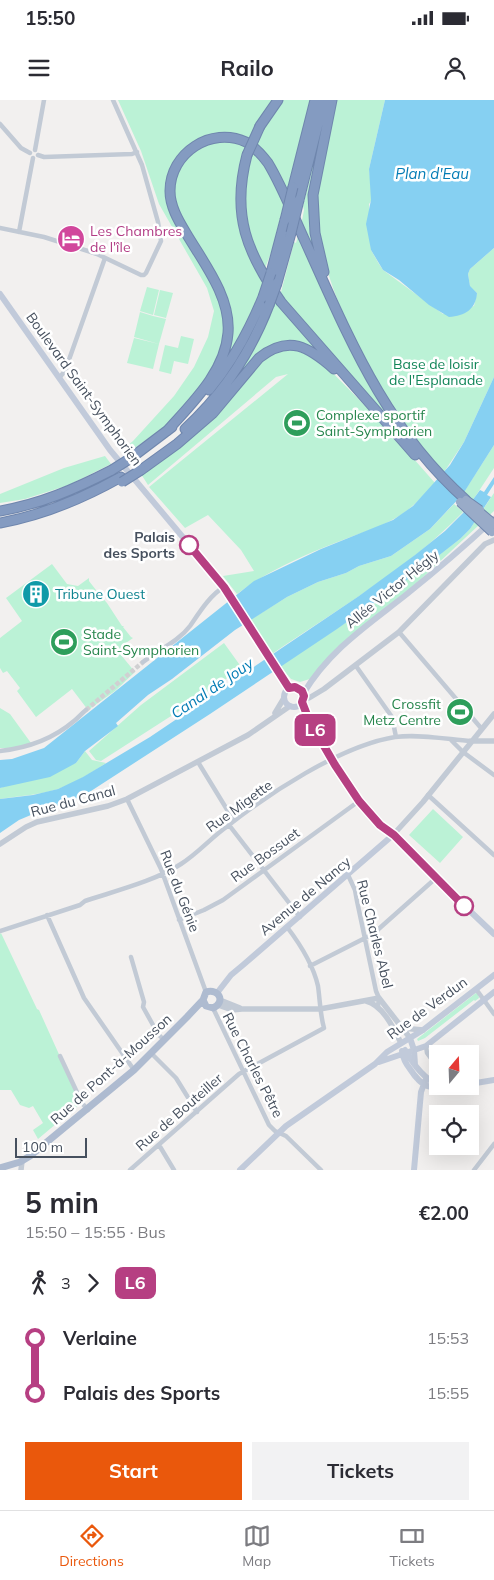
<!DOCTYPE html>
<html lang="en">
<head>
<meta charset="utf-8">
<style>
  :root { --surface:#fff; --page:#f2f2f3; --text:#2b2b33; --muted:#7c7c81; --line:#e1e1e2; --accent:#ea580c }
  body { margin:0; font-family:Mulish,sans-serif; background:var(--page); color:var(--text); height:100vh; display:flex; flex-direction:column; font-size:19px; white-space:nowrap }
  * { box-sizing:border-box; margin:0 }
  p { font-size:16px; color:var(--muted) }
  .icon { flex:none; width:28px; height:28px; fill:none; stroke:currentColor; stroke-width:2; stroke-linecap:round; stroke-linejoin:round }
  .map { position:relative; height:1070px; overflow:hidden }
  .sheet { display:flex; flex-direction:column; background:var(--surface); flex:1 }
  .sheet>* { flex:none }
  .badge { padding:0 10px; border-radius:8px; font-size:18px; line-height:32px }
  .needle { width:32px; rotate:19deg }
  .controls { position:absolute; left:429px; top:945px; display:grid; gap:10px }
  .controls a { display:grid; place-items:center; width:50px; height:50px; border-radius:0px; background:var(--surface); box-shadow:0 5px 20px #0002; font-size:25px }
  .scale { position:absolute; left:15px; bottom:12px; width:72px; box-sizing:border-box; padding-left:5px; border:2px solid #46505e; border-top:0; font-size:14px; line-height:18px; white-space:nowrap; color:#46505e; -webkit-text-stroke:4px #fff; paint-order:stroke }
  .map>.badge { position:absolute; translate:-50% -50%; box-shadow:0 0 0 2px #fff }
  .legs { display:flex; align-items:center; gap:8px; height:55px; padding:0 25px; font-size:16px }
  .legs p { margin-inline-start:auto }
  .head { display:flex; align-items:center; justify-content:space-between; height:85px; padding:0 25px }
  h1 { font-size:28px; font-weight:700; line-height:38px }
  .cta { display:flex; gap:10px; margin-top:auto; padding:10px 25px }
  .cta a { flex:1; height:58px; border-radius:0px; background:var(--accent); color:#fff; font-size:20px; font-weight:700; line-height:58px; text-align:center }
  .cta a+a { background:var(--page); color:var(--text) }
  ul { padding:0 25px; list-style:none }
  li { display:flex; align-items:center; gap:18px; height:55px; font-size:19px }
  li i { display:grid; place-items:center; width:8px; height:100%; margin:0 6px; background:currentColor }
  li i::after { content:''; width:12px; height:12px; margin:-6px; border:4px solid; border-radius:50%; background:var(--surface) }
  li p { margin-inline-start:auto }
  li:first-child i { background:linear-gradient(#0000 50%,currentColor 0) }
  li:last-child i { background:linear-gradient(currentColor 50%,#0000 0) }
  .status { display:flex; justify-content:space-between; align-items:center; height:35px; padding:0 25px; background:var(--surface); direction:ltr }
  .status svg { height:14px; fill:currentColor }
  header { display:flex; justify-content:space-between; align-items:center; height:65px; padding:0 25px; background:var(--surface); font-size:22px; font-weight:700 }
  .dock { display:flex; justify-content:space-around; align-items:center; height:70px; border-top:1px solid var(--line); background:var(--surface); font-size:14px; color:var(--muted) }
  .dock a { display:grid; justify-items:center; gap:2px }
  .dock .current { color:var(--accent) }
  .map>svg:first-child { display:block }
  .green { fill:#bbf2d6 }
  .water { fill:#86d0f2 }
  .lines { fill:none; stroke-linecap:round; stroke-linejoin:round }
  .minor-tunnel { stroke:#d0d0d2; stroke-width:4.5; stroke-dasharray:4.5 2; stroke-linecap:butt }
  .motorway-casing { stroke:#6f86ad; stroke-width:11 }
  .minor { stroke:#c2cad5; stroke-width:4.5 }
  .tertiary { stroke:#c2cad5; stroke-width:5.5 }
  .secondary { stroke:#c1cada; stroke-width:6 }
  .primary { stroke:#aebbd0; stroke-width:7 }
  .motorway { stroke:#849bc1; stroke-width:9 }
  .trunk-bridge-casing { stroke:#6f86ad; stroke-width:10; stroke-linecap:butt }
  .motorway-bridge-casing { stroke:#6f86ad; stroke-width:11; stroke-linecap:butt }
  .trunk-bridge { stroke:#99abc8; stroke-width:8 }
  .motorway-bridge { stroke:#849bc1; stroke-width:9 }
  .line-1-casing { stroke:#fff; stroke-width:11 }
  .line-1 { stroke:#b63f82; stroke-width:8 }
  .stop-1-dot { fill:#fff; stroke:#b63f82; stroke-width:2.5 }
  .labels { text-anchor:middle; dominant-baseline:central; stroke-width:5; stroke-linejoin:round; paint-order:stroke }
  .hotel-label { font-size:14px; fill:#b23c85; stroke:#fff; text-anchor:start }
  .park-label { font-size:14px; fill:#118558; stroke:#fff }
  .street-label { font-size:14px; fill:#46505e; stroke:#fff }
  .leisure-label { font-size:14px; fill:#27864d; stroke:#fff; text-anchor:start }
  .stop-label { font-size:14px; font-weight:bold; fill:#46505e; stroke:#fff; text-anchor:end }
  .culture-label { font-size:14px; fill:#0d838f; stroke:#fff; text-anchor:start }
  .water-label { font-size:15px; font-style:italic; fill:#037cb5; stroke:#fff }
</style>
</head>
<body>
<div class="status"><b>15:50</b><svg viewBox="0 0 49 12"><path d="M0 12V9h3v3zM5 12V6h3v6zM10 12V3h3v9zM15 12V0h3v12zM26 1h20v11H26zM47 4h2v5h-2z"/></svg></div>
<header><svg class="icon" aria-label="menu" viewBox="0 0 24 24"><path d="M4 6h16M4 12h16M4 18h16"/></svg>Railo<svg class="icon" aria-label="person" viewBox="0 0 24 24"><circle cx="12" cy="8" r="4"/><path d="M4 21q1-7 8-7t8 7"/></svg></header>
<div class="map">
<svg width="494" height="1070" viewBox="0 0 494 1070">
  <rect width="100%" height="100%" fill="#f2f0ef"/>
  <path class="green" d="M118,0h192l-38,150 -11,29 21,27 48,56 -5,3 59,60 51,58c-13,14 -25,28 -43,37 -18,10 -38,15 -57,23 -33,13 -69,29 -98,51l-14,-18 31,-5 -13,-21 -33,-35 -23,13 -36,-41 139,-113 -12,3 -128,108 -7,-11 52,-40 45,-54 -17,-14 10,-30 -11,-38 6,27 -5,28 -18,35 -33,35 -45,32 -4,-4 12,-10 41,-45 20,-29 14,-30 6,-26 -7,-23 -48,-84 -18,-53z
    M335,0h50l-16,69 2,18v14l-2,3 2,46 8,14 4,6 60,44 31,-8 3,-13 -7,-6 -2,-13 2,-5 24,-21v129l-30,65 -20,30c-13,-13 -26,-27 -37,-42 -9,-12 -16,-26 -24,-39 -31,-53 -59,-110 -67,-172 -3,-33 12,-85 19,-119z
    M328,4l-17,92 11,72 -21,-42 3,-16 -1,-4z
    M299,132l94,190v2l-113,-128 14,-54 2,1z
    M147,187l12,3 -6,25 -13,-4z
    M160,190l13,3 -7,25 -12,-3z
    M140,212l13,4 -4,14 4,-14 13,3 -7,25 -25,-7z
    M181,236l13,3 -6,25 -14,-3 -3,13 -12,-3 6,-26 13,3z
    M134,238l25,6 -6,25 -26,-6z
    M494,345v23l-21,32 -9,-8z
    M105,356l6,8 -42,21 -44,14 -25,4v-9l64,-26z
    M494,393v18l-104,97 -53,42 -24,28 -13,4 -9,-3 -11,-13 97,-64 83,-63 10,-10z
    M454,404l9,8c-55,57 -125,97 -191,142l-22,-34 37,-23 31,-15 28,-9 13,-7 32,-10 39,-27z
    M52,464l15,20 11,2 11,-8v3l7,9 3,1 -2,1 10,11 15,23h2l-1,1 8,10 2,1 -10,7 -2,10 14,17 -20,19 -27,19 -16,-21 -36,28 -19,-26 3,-3 -13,-17 -4,2 -3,-5v-30l22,-17 -16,-23z
    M224,543l18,25 -60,41 -81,52 -5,-1 -7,-9 52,-46z
    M0,608l10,6 21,29 -19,5h-12z
    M85,651l7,9 14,3c-15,10 -31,20 -48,26 -19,6 -39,7 -58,10v-11l76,-25z
    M433,709l30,28 -23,26 -31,-28z
    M1,833l36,76 2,1 42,93 -43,36 -5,-9 10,-7 -10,-17 -4,2 -9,-3 -9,-15h-11v-156z
    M476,893h2l1,5 -4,3 -1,-1 -49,38 -7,3 -1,-2z"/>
  <path class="water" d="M385,0h109v148l-24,21 -2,5 2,12 7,7c-1,16 -12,23 -28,24l-20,-12 -30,-25 -16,-10 -12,-20 -5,-26 5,-24 -2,-31z
    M494,277v68l-31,49 -33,35 -39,27 -32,10 -13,7 -28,9 -31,15 -52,33 -63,49 -24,16 -32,28 2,3 -33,25 -9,12 -26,14 -50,11v-28l12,-1 32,-11 210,-167 67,-32 72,-29 20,-14 37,-41 14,-23z
    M494,377v7l-7,11 4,2 -21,32 -10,10 -45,35 -78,55 -127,85 -119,77 -22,11 -31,10 -19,8 -19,13v-34l33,-4 25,-6 25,-12 67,-40 209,-141 56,-41 30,-24 19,-19 16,-22 4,2z"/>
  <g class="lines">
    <path class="minor-tunnel" d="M86,610l57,-48"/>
    <g class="motorway-casing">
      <path id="motorway" d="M260,26l18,-26
        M247,55c-16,60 0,98 34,147l134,153
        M293,87l22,-87
        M299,100l25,-100
        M324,172l-9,-39 -2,-38 19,-95
        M271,173l14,-53
        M277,183l14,-50
        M209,290c23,-28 40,-59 54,-93
        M185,329c37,-34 66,-77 84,-124
        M167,331c25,-28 58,-59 61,-98 3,-36 -25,-71 -42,-100 -8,-13 -16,-27 -16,-42 0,-38 41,-65 76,-49 9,5 16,13 22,21 15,25 25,52 37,78 44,97 80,187 161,259
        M131,358l41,-31
        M141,370l36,-26 36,-31 46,-55c30,-24 50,-11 75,11
        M0,411c41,-7 75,-22 112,-41
        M0,423c44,-8 82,-24 121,-46"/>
    </g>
    <path class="minor" d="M0,24l21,24 9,5
      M35,50l9,-50
      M38,55l6,2 88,-3 5,-2
      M0,128l44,9 53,17 44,21h3l2,-2 15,-32 -3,-19 -16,-57 -29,-65
      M19,132l14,-74
      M59,278l6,-7 40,-113
      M399,532l82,96
      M143,562c15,-12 35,-20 47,-36 9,-13 20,-31 34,-39
      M356,566l36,51 4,20
      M451,640l12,12 31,23
      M0,651c27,-3 53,-12 74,-30 4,-3 7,-7 12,-11
      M198,662l36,59
      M428,695l66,60
      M127,699l34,70 45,123
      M229,725l71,92
      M348,775l7,15 2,11 19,90 3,7 -1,8
      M47,815l37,83 50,72
      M179,820l25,-10 19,-10 136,-99
      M0,831l80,-26 5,-4c30,-10 70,-20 96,-37 16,-10 29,-25 44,-36 43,-34 115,-82 170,-91 25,-3 51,2 76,4
      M131,857l13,45 -1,5 15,27 6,6
      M310,866l63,-32 63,-56
      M476,889l18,25
      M213,908l56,117 6,6 11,5 35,34
      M426,946l1,7 11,15
      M151,953l25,25 21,34
      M60,956l22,47 6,7
      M159,1045l15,25
      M130,1070l109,-96 85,-46c-4,-14 -4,-28 -6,-42 -5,-22 -18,-42 -31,-59
      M474,1070l20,-26"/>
    <path class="tertiary" d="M304,598h5l15,-9 75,-57 86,-88 9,-4
      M275,613l9,-15
      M471,641h23
      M393,735l30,-33 71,-88
      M0,744l26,-17 11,-5 71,-16 19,-7 121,-64 42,-29
      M220,900l20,8
      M366,901c17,4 28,28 35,42
      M218,905l14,5 10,-1h78l59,-11 31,40
      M402,928l21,2
      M21,1070l1,-9"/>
    <path class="secondary" d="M0,194l110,156 112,134 67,105
      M284 597a10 10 0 1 1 20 0a10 10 0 1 1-20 0Z
      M303,594c27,-45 65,-69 104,-100 30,-24 59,-49 87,-75
      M303,602l6,18 17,29 33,52 21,24 13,10 36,37 65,62
      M217,893l14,-18 12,-10 150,-130
      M410,938l4,12 1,15
      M405,950c8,14 18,28 33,35
      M402,951c1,8 3,12 8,18 13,20 20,20 43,17
      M379,962l47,-16 68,-54
      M470,984l24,-4
      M240,1070l46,-44 89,-62 12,-12 36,-22 71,-55
      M414,1070l7,-78 5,-13"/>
    <path class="primary" d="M0,1068l20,-6 10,-6 104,-86 53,-53 16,-17 3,-8c13,-4 20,10 7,16l-7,-2 -3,-6"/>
    <use href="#motorway" class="motorway"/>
    <g class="trunk-bridge-casing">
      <path id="trunk-bridge" d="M466,400l14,10
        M460,402l32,30
        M475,408l19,16"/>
    </g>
    <g class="motorway-bridge-casing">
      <path id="motorway-bridge" d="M247,55l13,-29
        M285,120l8,-33
        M291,133l8,-33
        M263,197l8,-24
        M269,205l8,-22
        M112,370l19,-12
        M122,382l19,-12"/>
    </g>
    <use href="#trunk-bridge" class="trunk-bridge"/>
    <use href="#motorway-bridge" class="motorway-bridge"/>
  </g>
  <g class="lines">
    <g class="line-1-casing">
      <path id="line-1" d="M189,445l35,42 65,101 6,-1 7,4 2,5 -2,6 7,18 26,45 24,36 21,24 14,10 70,71"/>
    </g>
    <use href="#line-1" class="line-1"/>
  </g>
  <defs>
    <g id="hotel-disc" transform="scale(1.4375)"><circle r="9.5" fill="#d1479c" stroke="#fff"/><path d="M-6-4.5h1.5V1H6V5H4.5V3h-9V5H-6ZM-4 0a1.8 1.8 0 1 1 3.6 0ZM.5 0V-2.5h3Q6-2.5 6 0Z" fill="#fff"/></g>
    <g id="stadium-disc" transform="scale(1.4375)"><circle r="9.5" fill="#2e9e5b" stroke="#fff"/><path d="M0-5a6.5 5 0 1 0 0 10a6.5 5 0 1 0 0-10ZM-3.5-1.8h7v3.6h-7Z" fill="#fff"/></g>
    <g id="building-disc" transform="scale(1.4375)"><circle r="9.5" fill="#0f9aa8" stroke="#fff"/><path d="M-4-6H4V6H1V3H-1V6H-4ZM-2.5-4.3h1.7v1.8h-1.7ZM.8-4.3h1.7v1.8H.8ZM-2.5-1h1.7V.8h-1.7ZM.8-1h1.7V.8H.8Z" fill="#fff"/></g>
  </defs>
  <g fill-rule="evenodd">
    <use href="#hotel-disc" x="71" y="139"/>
    <use href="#stadium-disc" x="297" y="323"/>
    <use href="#building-disc" x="36" y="494"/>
    <use href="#stadium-disc" x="64" y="542"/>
    <use href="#stadium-disc" x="460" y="612"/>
  </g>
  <g class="stop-1-dot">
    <circle cx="189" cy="445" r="9"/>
    <circle cx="464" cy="806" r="9"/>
  </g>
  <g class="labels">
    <g class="hotel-label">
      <text x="90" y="131">Les Chambres<tspan x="90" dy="16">de l'île</tspan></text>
    </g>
    <g class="park-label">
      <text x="436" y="264">Base de loisir<tspan x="436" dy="16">de l'Esplanade</tspan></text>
    </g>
    <g class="street-label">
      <text transform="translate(84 289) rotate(54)">Boulevard Saint-Symphorien</text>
      <text transform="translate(392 489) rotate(-39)">Allée Victor Hégly</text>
      <text transform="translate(73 701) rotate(-15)">Rue du Canal</text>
      <text transform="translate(239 706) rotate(-36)">Rue Migette</text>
      <text transform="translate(265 755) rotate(-36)">Rue Bossuet</text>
      <text transform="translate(180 791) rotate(69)">Rue du Génie</text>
      <text transform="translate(305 796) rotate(-40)">Avenue de Nancy</text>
      <text transform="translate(375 834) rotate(76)">Rue Charles Abel</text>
      <text transform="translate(427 908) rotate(-36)">Rue de Verdun</text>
      <text transform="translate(253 965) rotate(63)">Rue Charles Pêtre</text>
      <text transform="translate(111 969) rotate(-42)">Rue de Pont-à-Mousson</text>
      <text transform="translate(179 1012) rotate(-41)">Rue de Bouteiller</text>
    </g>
    <g class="leisure-label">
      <text x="316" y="315">Complexe sportif<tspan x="316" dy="16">Saint-Symphorien</tspan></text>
      <text x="83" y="534">Stade<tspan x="83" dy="16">Saint-Symphorien</tspan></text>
      <text x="441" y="604" text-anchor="end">Crossfit<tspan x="441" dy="16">Metz Centre</tspan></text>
    </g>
    <g class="stop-label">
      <text x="175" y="437">Palais<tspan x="175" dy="16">des Sports</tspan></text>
    </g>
    <g class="culture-label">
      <text x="55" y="494">Tribune Ouest</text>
    </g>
    <g class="water-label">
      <text x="432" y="73">Plan d'Eau</text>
      <text transform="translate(212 588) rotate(-34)">Canal de Jouy</text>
    </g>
  </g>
</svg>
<div class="controls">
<a><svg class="needle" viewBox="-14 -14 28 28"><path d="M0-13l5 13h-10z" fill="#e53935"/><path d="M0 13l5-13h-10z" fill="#7c7c81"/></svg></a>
<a><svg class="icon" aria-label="locate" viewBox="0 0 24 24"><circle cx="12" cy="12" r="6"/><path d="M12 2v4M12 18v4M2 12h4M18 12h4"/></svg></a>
</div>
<div class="scale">100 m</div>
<b class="badge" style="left:315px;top:630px;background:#b63f82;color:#fff">L6</b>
</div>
<section class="sheet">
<div class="head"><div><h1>5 min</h1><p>15:50 – 15:55 · Bus</p></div><b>€2.00</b></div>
<div class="legs"><svg class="icon" aria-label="walk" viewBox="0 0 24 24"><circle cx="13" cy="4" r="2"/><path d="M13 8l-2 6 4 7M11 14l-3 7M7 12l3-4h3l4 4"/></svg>3<svg class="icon" aria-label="forward" viewBox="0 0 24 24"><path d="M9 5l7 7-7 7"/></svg><b class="badge" style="background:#b63f82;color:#fff">L6</b></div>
<ul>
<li><i style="color:#b63f82"></i><b>Verlaine</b><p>15:53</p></li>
<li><i style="color:#b63f82"></i><b>Palais des Sports</b><p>15:55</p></li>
</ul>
<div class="cta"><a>Start</a><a>Tickets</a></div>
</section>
<nav class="dock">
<a class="current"><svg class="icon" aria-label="directions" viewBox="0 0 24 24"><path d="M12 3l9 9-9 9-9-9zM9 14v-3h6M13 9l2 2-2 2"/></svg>Directions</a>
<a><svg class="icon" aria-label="map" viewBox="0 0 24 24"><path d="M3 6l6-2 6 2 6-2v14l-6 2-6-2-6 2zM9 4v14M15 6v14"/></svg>Map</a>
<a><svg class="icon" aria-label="tickets" viewBox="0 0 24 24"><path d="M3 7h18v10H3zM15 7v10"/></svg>Tickets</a>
</nav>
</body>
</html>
